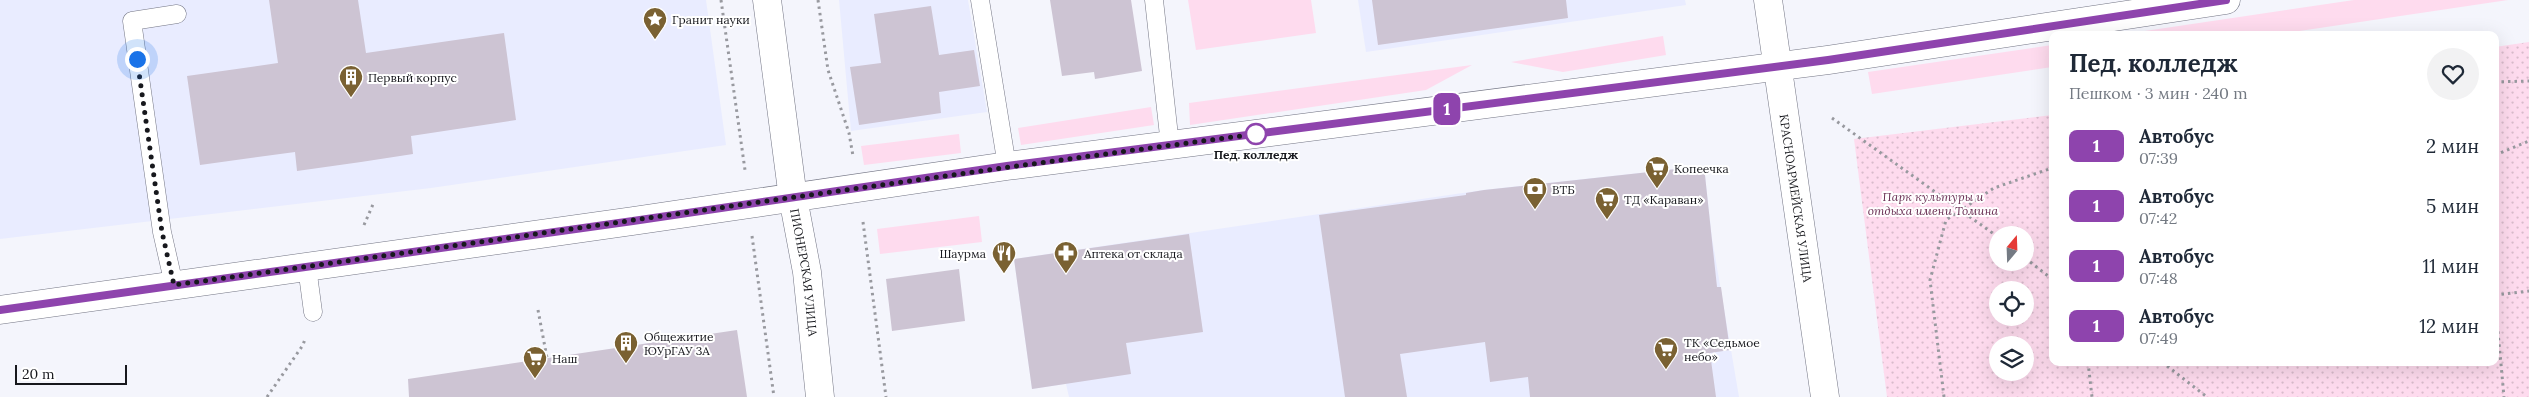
<!DOCTYPE html>
<html lang="ru">
<head>
<meta charset="utf-8">
<style>
  :root { --surface:#fff; --page:#f2f2f3; --text:#1f2937; --muted:#747a83 }
  body { margin:0; font-family:Lora,serif; background:var(--page); color:var(--text); height:100vh; display:flex; flex-direction:column; font-size:19px; white-space:nowrap }
  * { box-sizing:border-box; margin:0 }
  p { font-size:16px; color:var(--muted) }
  .icon { flex:none; width:28px; height:28px; fill:none; stroke:currentColor; stroke-width:2; stroke-linecap:round; stroke-linejoin:round }
  .map { position:relative; flex:1; overflow:hidden }
  .sheet { position:absolute; left:2049px; top:31px; width:450px; height:335px; display:flex; flex-direction:column; background:var(--surface); border-radius:10px; box-shadow:0 5px 20px #0002 }
  .sheet>* { flex:none }
  .badge { padding:0 10px; border-radius:8px; font-size:18px; line-height:32px }
  .needle { width:32px; rotate:19deg }
  .tools { position:absolute; left:1989px; top:226px; display:grid; gap:10px }
  .tools a { display:grid; place-items:center; width:45px; height:45px; border-radius:50%; background:var(--surface); box-shadow:0 5px 20px #0002; font-size:25px }
  .scale { position:absolute; left:15px; bottom:12px; width:112px; box-sizing:border-box; padding-left:5px; border:2px solid #17181d; border-top:0; font-size:14px; line-height:18px; white-space:nowrap; color:#17181d; -webkit-text-stroke:4px #fff; paint-order:stroke }
  .you { position:absolute; width:25px; height:25px; margin:-12px; border:4px solid #fff; border-radius:50%; background:#1a73e8; box-shadow:0 0 0 8px #1a73e833 }
  .map>.badge { position:absolute; translate:-50% -50%; box-shadow:0 0 0 2px #fff }
  .round { display:grid; place-items:center; flex:none; width:52px; height:52px; border-radius:26px; background:var(--page) }
  .overview { display:flex; align-items:center; justify-content:space-between; height:85px; padding:0 20px }
  h1 { font-size:24px; font-weight:700; line-height:38px }
  ul { padding:0; list-style:none }
  li { display:flex; align-items:center; gap:15px; height:60px; padding:0 20px }
  li div { flex:1 }
  li b { display:block; font-size:19px }
  li em { font-style:normal }
  li .badge { min-width:55px; font-weight:700; text-align:center }
  .map>svg:first-child { display:block }
  .built { fill:#e9ecff }
  .grass { fill:#fedbee }
  .park { fill:url(#park-dots); fill-rule:evenodd }
  .building { fill:#cdc4d3 }
  .lines { fill:none; stroke-linecap:round; stroke-linejoin:round }
  .service-casing { stroke:#737584; stroke-width:19 }
  .minor-casing { stroke:#737584; stroke-width:29 }
  .tertiary-casing { stroke:#737584; stroke-width:29 }
  .secondary-casing { stroke:#737584; stroke-width:29 }
  .path { stroke:#98999f; stroke-width:3; stroke-dasharray:2.5 4; stroke-linecap:butt }
  .service { stroke:#fff; stroke-width:18 }
  .minor { stroke:#fff; stroke-width:28 }
  .tertiary { stroke:#fff; stroke-width:28 }
  .secondary { stroke:#fff; stroke-width:28 }
  .line-casing { stroke:#fff; stroke-width:11 }
  .line { stroke:#8e44ad; stroke-width:8 }
  .walk { stroke:#17181d; stroke-width:5; stroke-dasharray:0 9 }
  .stop-dot { fill:#fff; stroke:#8e44ad; stroke-width:2.5 }
  .labels { text-anchor:middle; dominant-baseline:central; stroke-width:4; stroke-linejoin:round; paint-order:stroke }
  .poi-label { font-size:12px; fill:#17181d; stroke:#fff; text-anchor:start }
  .stop-label { font-size:12px; font-weight:bold; fill:#17181d; stroke:#fff }
  .park-label { font-size:12px; font-style:italic; fill:#692f53; stroke:#fff }
  .street-label { font-size:12px; fill:#17181d; stroke:#fff }
</style>
</head>
<body>
<div class="map">
<svg width="2529" height="397" viewBox="0 0 2529 397">
  <defs>
    <pattern id="park-dots" width="8" height="8" patternUnits="userSpaceOnUse" patternTransform="scale(1.25)"><rect width="8" height="8" fill="#fedbee"/><path d="M2 2h.1M6 6h.1" fill="none" stroke="#d9bbcc" stroke-width="1.8" stroke-linecap="round"/></pattern>
  </defs>
  <rect width="100%" height="100%" fill="#f4f5fc"/>
  <path class="built" d="M0,0h706l20,145 -295,43 -431,51z
    M839,0h129l19,112 -136,19z
    M1358,0h327l1,5 -320,47z
    M1704,166l8,72 27,159h-670l-3,-13 -34,5 -18,-130 469,-69z"/>
  <path class="grass" d="M1188,0h123l5,33 -120,17z
    M2354,0h154l-236,35h-154z
    M1663,36l3,19 -103,17 -52,-10z
    M2052,45v22l-180,27 -4,-22z
    M1472,65l-46,25 -236,35 -1,-22z
    M1151,107l3,18 -133,20 -3,-17z
    M959,134l2,19 -97,12 -3,-19z
    M979,216l3,26 -102,12 -3,-25z"/>
  <path class="park" d="M2529,42v355h-642l-33,-258 198,-24v247h443v-315zM1998,235h27v27h-27zM1998,290h27v28h-27zM1998,345h27v27h-27z"/>
  <path class="building" d="M269,0h89l8,53 138,-20 12,87 -105,16 2,18 -52,8 -64,9 -2,-19 -95,13 -13,-89 91,-13z
    M1050,0h81l11,71 -47,8 -1,-7 -32,4z
    M1372,0h194l2,18 -190,27z
    M931,6l8,49 35,-5 6,36 -41,6 2,21 -82,12 -9,-58 31,-4 -7,-49z
    M1704,166l13,121h4l9,63 -20,3 6,44h-186l-2,-20 -38,5 -5,-40 -85,12 7,43h-62l-26,-182 147,-20v-2l18,-3z
    M1189,234l14,98 -77,11 5,31 -99,15 -18,-130z
    M959,269l6,52 -73,10 -6,-52z
    M737,330l10,67h-338l-1,-18z"/>
  <g class="lines">
    <g class="service-casing">
      <path id="service" d="M980,0l27,166
        M1154,0l16,145
        M307,267l6,45
        M174,285l-12,-53 -30,-211 45,-7"/>
    </g>
    <g class="minor-casing">
      <g id="minor">
        <path id="s1" d="M767,0l26,198 14,74 13,125"/>
      </g>
    </g>
    <g class="tertiary-casing">
      <g id="tertiary">
        <path id="s2" d="M1768,0l57,397"/>
      </g>
    </g>
    <g class="secondary-casing">
      <path id="secondary" d="M0,310l633,-89 374,-55 821,-106 398,-60"/>
    </g>
    <path class="path" d="M721,0l24,170
      M818,0l10,70 21,63 4,23
      M2495,82l34,-1
      M1832,118l166,119
      M2495,155l34,-14
      M863,222l23,175
      M364,225l10,-23
      M752,236l22,161
      M2025,258l27,21
      M2495,295l34,-4
      M2495,299l9,98
      M538,310l9,48
      M2088,362l4,35
      M2162,362l45,35
      M267,397l36,-52 2,-6
      M1944,397l-14,-117 16,-60 48,-32 58,-20"/>
    <use href="#service" class="service"/>
    <use href="#minor" class="minor"/>
    <use href="#tertiary" class="tertiary"/>
    <use href="#secondary" class="secondary"/>
  </g>
  <g class="lines">
    <g class="line-casing">
      <path id="line" d="M0,310l633,-89 374,-55 821,-106 398,-60"/>
    </g>
    <use href="#line" class="line"/>
    <path class="walk" d="M137,59l25,173 12,53c364,-50 726,-105 1090,-152l-8,1"/>
  </g>
  <defs>
    <g id="sight-pin" transform="scale(1.25)"><path d="M0 17L-7.5 6A9.5 9.5 0 1 1 7.5 6Z" fill="#7a6132" stroke="#fff"/><path d="M0-6L1.8-2.2L6-1.7L2.9 1.2L3.7 5.4L0 3.3L-3.7 5.4L-2.9 1.2L-6-1.7L-1.8-2.2Z" fill="#fff"/></g>
    <g id="building-pin" transform="scale(1.25)"><path d="M0 17L-7.5 6A9.5 9.5 0 1 1 7.5 6Z" fill="#7a6132" stroke="#fff"/><path d="M-4-6H4V6H1V3H-1V6H-4ZM-2.5-4.3h1.7v1.8h-1.7ZM.8-4.3h1.7v1.8H.8ZM-2.5-1h1.7V.8h-1.7ZM.8-1h1.7V.8H.8Z" fill="#fff"/></g>
    <g id="supermarket-pin" transform="scale(1.25)"><path d="M0 17L-7.5 6A9.5 9.5 0 1 1 7.5 6Z" fill="#7a6132" stroke="#fff"/><path d="M-6-5.5h2.5l.6 2H6L4.5 2H-2.5L-4.4-4H-6ZM-1.5 3.2a1.3 1.3 0 1 0 .1 0ZM3 3.2a1.3 1.3 0 1 0 .1 0Z" fill="#fff"/></g>
    <g id="bank-pin" transform="scale(1.25)"><path d="M0 17L-7.5 6A9.5 9.5 0 1 1 7.5 6Z" fill="#7a6132" stroke="#fff"/><path d="M-6-4H6V4H-6ZM0-2.3a2.3 2.3 0 1 0 0 4.6a2.3 2.3 0 1 0 0-4.6Z" fill="#fff"/></g>
    <g id="restaurant-pin" transform="scale(1.25)"><path d="M0 17L-7.5 6A9.5 9.5 0 1 1 7.5 6Z" fill="#7a6132" stroke="#fff"/><path d="M-5-6h1v4h1v-4h1v4h1v-4h1v5L-1.5 .5V6h-2V.5L-5-1ZM5-6V6H3V1.5H1.5Q1.5-4 5-6Z" fill="#fff"/></g>
    <g id="pharmacy-pin" transform="scale(1.25)"><path d="M0 17L-7.5 6A9.5 9.5 0 1 1 7.5 6Z" fill="#7a6132" stroke="#fff"/><path d="M-2-6h4v4h4v4h-4v4h-4v-4h-4v-4h4Z" fill="#fff"/></g>
  </defs>
  <g fill-rule="evenodd">
    <use href="#sight-pin" x="655" y="19"/>
    <use href="#building-pin" x="351" y="77"/>
    <use href="#supermarket-pin" x="1657" y="168"/>
    <use href="#bank-pin" x="1535" y="189"/>
    <use href="#supermarket-pin" x="1607" y="199"/>
    <use href="#restaurant-pin" x="1004" y="253"/>
    <use href="#pharmacy-pin" x="1066" y="253"/>
    <use href="#building-pin" x="626" y="343"/>
    <use href="#supermarket-pin" x="1666" y="349"/>
    <use href="#supermarket-pin" x="535" y="358"/>
  </g>
  <circle class="stop-dot" cx="1256" cy="134" r="10"/>
  <g class="labels">
    <g class="poi-label">
      <text x="672" y="19">Гранит науки</text>
      <text x="368" y="77">Первый корпус</text>
      <text x="1674" y="168">Копеечка</text>
      <text x="1552" y="189">ВТБ</text>
      <text x="1624" y="199">ТД «Караван»</text>
      <text x="986" y="253" text-anchor="end">Шаурма</text>
      <text x="1084" y="253">Аптека от склада</text>
      <text x="644" y="336">Общежитие<tspan x="644" dy="14">ЮУрГАУ 3А</tspan></text>
      <text x="1684" y="342">ТК «Седьмое<tspan x="1684" dy="14">небо»</tspan></text>
      <text x="552" y="358">Наш</text>
    </g>
    <g class="stop-label">
      <text x="1256" y="154">Пед. колледж</text>
    </g>
    <g class="park-label">
      <text x="1933" y="196">Парк культуры и<tspan x="1933" dy="14">отдыха имени Томина</tspan></text>
    </g>
    <g class="street-label">
      <text stroke="none"><textPath href="#s2" startOffset="200">КРАСНОАРМЕЙСКАЯ УЛИЦА</textPath></text>
      <text stroke="none"><textPath href="#s1" startOffset="275">ПИОНЕРСКАЯ УЛИЦА</textPath></text>
    </g>
  </g>
</svg>
<div class="tools">
<a><svg class="needle" viewBox="-14 -14 28 28"><path d="M0-13l5 13h-10z" fill="#e53935"/><path d="M0 13l5-13h-10z" fill="#747a83"/></svg></a>
<a><svg class="icon" aria-label="locate" viewBox="0 0 24 24"><circle cx="12" cy="12" r="6"/><path d="M12 2v4M12 18v4M2 12h4M18 12h4"/></svg></a>
<a><svg class="icon" aria-label="layers" viewBox="0 0 24 24"><path d="M12 4l9 5-9 5-9-5zM3 14l9 5 9-5"/></svg></a>
</div>
<div class="scale">20 m</div>
<div class="you" style="left:137px;top:59px"></div>
<b class="badge" style="left:1447px;top:109px;background:#8e44ad;color:#fff">1</b>
<section class="sheet">
<div class="overview"><div><h1>Пед. колледж</h1><p>Пешком · 3 мин · 240 m</p></div><a class="round"><svg class="icon" aria-label="heart" viewBox="0 0 24 24"><path d="M12 20l-8-8c-3-5 5-10 8-4 3-6 11-1 8 4z"/></svg></a></div>
<ul>
<li><span class="badge" style="background:#8e44ad;color:#fff">1</span><div><b>Автобус</b><p>07:39</p></div><em>2 мин</em></li>
<li><span class="badge" style="background:#8e44ad;color:#fff">1</span><div><b>Автобус</b><p>07:42</p></div><em>5 мин</em></li>
<li><span class="badge" style="background:#8e44ad;color:#fff">1</span><div><b>Автобус</b><p>07:48</p></div><em>11 мин</em></li>
<li><span class="badge" style="background:#8e44ad;color:#fff">1</span><div><b>Автобус</b><p>07:49</p></div><em>12 мин</em></li>
</ul>
</section>
</div>
</body>
</html>
